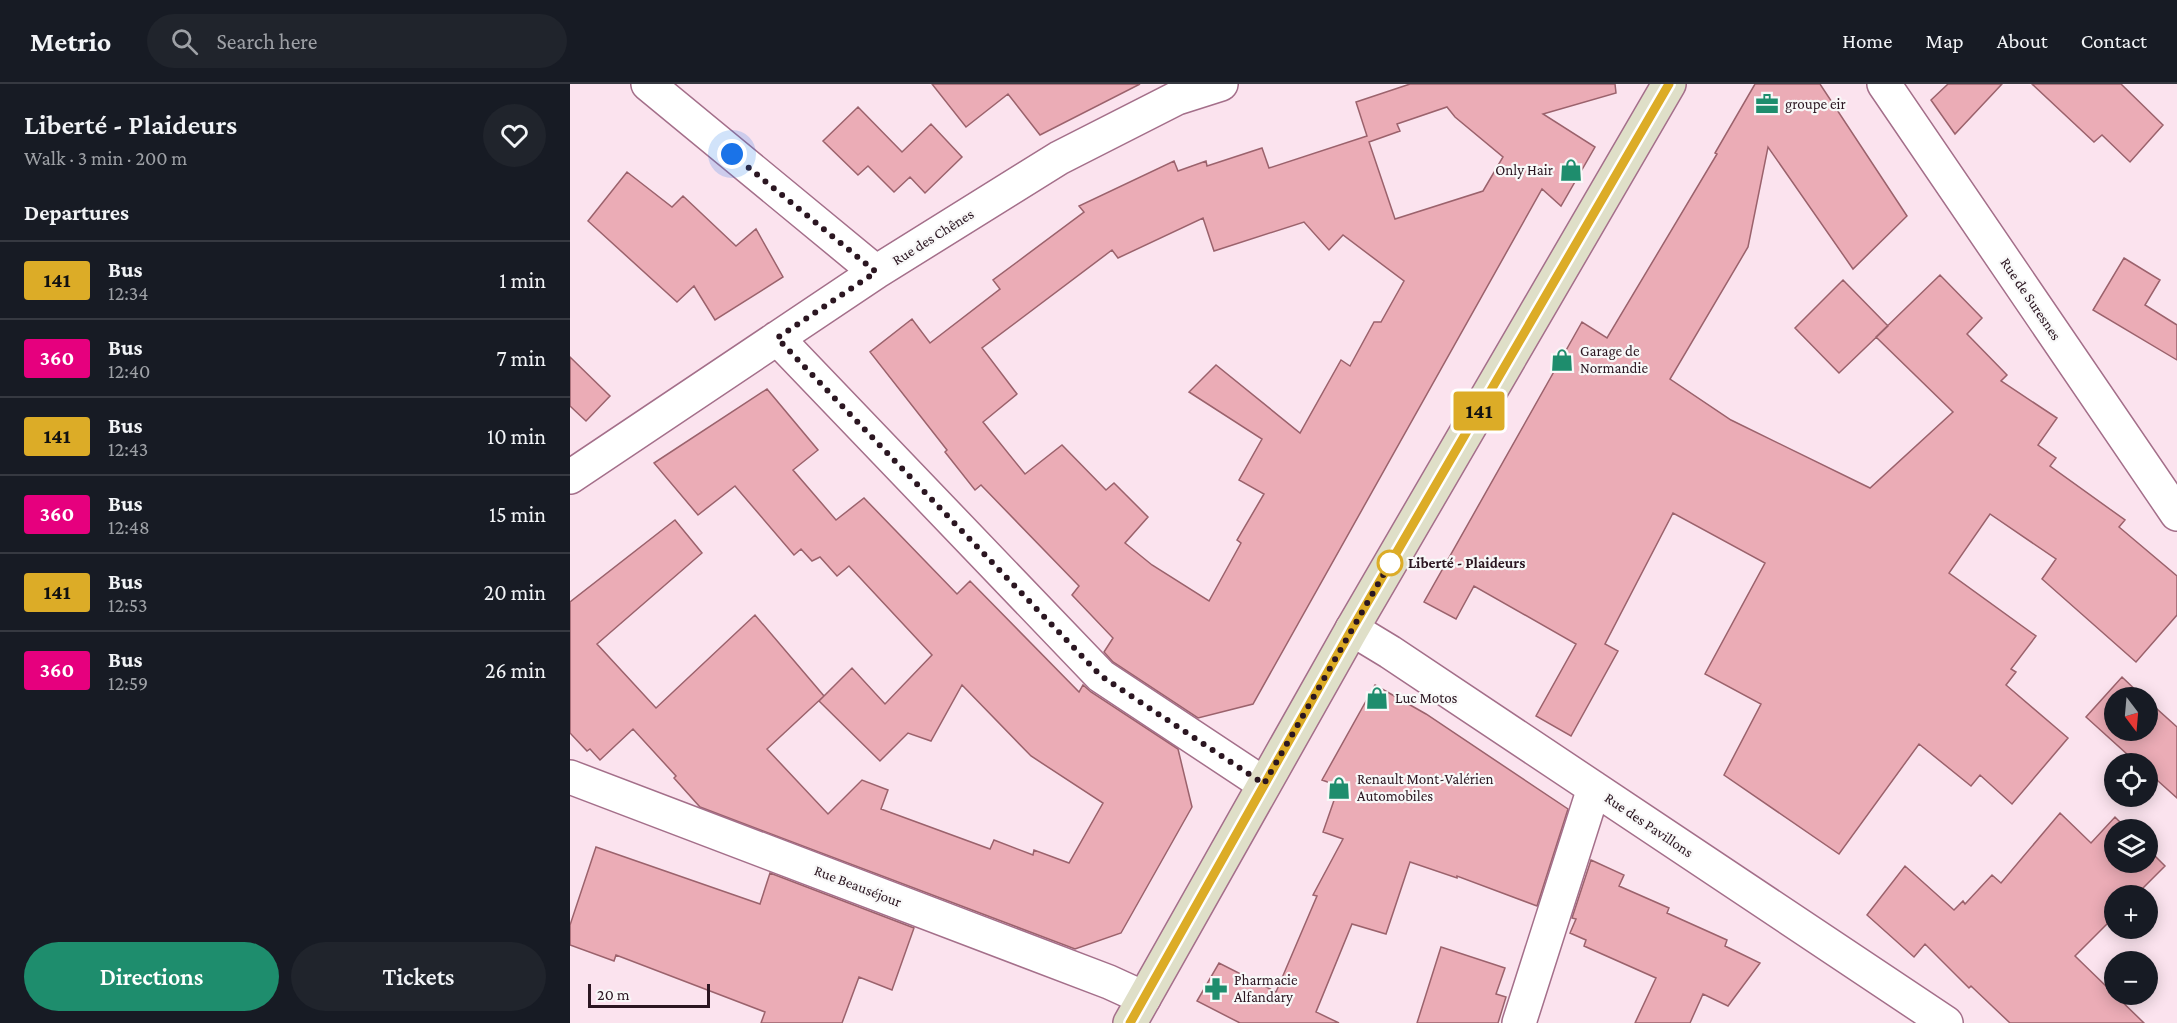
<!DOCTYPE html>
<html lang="en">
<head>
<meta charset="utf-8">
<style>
  :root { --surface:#171b24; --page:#20242c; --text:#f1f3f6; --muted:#9ea1a6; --line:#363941; --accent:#1e8d6d }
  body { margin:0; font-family:"Crimson Pro",serif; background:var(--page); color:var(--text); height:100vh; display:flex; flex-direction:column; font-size:22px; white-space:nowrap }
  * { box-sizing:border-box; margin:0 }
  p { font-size:20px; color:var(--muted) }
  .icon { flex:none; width:33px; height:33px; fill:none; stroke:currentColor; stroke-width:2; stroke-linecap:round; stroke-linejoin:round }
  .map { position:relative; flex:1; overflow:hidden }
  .side { display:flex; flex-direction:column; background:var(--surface); width:570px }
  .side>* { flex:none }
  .badge { padding:0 12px; border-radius:4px; font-size:21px; line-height:39px }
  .needle { width:39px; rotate:164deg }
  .tools { position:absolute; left:1534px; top:603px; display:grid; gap:12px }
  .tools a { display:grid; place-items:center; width:54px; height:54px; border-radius:50%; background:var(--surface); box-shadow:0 3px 15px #0003; font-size:30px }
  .scale { position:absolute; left:18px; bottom:15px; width:122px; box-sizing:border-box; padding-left:6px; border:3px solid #2b1621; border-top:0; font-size:16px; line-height:21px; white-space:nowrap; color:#2b1621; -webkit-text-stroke:4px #f8f8f8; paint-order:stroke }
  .you { position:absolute; width:30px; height:30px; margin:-15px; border:4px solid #fff; border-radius:50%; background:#1a73e8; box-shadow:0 0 0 9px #1a73e833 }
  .map>.badge { position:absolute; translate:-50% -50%; box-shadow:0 0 0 3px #fff }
  h2 { padding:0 24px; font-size:22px; line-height:54px }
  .round { display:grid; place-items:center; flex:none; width:63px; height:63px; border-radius:32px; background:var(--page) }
  .overview { display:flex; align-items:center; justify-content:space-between; height:102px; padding:0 24px }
  h1 { font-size:28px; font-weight:600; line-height:45px }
  .primary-button { display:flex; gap:12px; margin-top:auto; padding:12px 24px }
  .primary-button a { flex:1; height:69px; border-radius:36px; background:var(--accent); color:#fff; font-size:24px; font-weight:600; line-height:69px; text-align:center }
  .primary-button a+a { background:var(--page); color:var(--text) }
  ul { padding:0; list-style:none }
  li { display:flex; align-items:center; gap:18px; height:78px; padding:0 24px; border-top:2px solid var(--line) }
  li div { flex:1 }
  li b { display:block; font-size:22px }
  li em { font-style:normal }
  li .badge { min-width:66px; font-weight:700; text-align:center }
  header { display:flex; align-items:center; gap:36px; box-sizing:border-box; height:84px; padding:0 30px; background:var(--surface); border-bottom:2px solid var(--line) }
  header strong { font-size:28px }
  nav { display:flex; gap:33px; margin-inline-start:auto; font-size:21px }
  .search { width:420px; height:54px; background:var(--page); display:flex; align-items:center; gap:15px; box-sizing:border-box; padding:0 21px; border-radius:33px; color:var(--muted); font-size:22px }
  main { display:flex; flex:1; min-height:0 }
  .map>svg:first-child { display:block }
  .building { fill:#ebacb6; stroke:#9b626c; stroke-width:1.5; fill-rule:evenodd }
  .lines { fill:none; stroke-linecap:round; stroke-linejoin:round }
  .street-casing { stroke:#a46f8a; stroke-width:36 }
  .secondary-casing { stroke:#a46f8a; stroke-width:36 }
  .street { stroke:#fff; stroke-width:33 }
  .secondary { stroke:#dfdfc8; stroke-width:33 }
  .line-casing { stroke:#fff; stroke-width:14 }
  .line { stroke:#dcac27; stroke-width:9 }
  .walk { stroke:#2b1621; stroke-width:6; stroke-dasharray:0 10.8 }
  .stop-dot { fill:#fff; stroke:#dcac27; stroke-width:3 }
  .labels { text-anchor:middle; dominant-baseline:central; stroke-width:4.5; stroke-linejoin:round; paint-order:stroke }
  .poi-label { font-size:15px; fill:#2b1621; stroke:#f8f8f8; text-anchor:start }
  .street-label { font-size:15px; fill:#2b1621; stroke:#f8f8f8 }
  .stop-label { font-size:15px; font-weight:bold; fill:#2b1621; stroke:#f8f8f8; text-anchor:start }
</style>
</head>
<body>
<header>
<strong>Metrio</strong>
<div class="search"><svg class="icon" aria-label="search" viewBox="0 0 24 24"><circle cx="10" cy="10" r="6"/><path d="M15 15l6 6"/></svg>Search here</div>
<nav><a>Home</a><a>Map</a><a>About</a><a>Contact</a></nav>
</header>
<main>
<section class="side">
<div class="overview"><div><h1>Liberté - Plaideurs</h1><p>Walk · 3 min · 200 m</p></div><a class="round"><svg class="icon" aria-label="heart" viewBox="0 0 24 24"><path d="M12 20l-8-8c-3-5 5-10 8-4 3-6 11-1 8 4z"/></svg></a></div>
<h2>Departures</h2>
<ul>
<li><span class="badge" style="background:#dcac27;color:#111">141</span><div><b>Bus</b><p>12:34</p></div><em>1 min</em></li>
<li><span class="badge" style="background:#e6007e;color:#fff">360</span><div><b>Bus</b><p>12:40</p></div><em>7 min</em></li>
<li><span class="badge" style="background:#dcac27;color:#111">141</span><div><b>Bus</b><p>12:43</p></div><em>10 min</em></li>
<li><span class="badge" style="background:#e6007e;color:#fff">360</span><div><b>Bus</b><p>12:48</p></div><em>15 min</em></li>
<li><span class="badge" style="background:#dcac27;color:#111">141</span><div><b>Bus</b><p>12:53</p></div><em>20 min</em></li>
<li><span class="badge" style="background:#e6007e;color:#fff">360</span><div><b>Bus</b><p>12:59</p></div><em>26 min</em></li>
</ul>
<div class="primary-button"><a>Directions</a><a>Tickets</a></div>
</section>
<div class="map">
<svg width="1607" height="939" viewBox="0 0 1607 939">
  <rect width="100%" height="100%" fill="#fbe3ee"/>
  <path class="building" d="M362,0h208l-100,51 -32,-41 -42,33z
    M840,0h205l1,9 -73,21 52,33 -34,59 -19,-17 -289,515 -55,14 -85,-56 -9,-10 9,-14 -41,-43 7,-9 -98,-101 -6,5 -30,-38 2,-2 -77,-98 42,-33 18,24 70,-54 -7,-9 91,-68 -5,-6 95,-45 4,10 28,-10 1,5 55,-18 7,20 98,-32 -11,-34zM877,23l8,10 48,40 -20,34 -88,28 -26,-77 31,-11 -3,-7zM633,134l11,33 90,-29 25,28 14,-15 61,46 -23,41h-7l-24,44 -9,-6 -41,73 -84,-68 -27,27 73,47 -23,41 25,14 -27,46 4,3 -32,58 -57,-36 -27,-22 23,-26 -34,-34 -8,7 -44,-45 -37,29 -42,-52 34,-28 -35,-46 130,-98 6,8z
    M1185,0h65l87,132 -54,53 -85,-122 -20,100 -78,132 61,41 139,68 83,-76 -77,-75 64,-62 42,43 -15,16 40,41 -6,6 56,37 -19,27 18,13 -6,8 75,54 -6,7 58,49v39l-41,47 -94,-83 14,-20 -66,-45 -41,59 87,63 -25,33 5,3 -10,13 62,53 -56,66 -32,-29 -9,11 -52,-42 -80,110 -115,-79 37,-71 -56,-30 60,-111 -92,-50 -68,131 13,7 -47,85 -35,-20 40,-72 -102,-58 -18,33 -32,-17 158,-280 25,16 110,-184 -2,-1z
    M1378,0h54l-47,50 -24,-34z
    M1462,0h89l42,41 -33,37 -28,-27 -8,7z
    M288,23l44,45 29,-28 31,33 -37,36 -15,-16 -16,15 -26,-26 -10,9 -35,-34z
    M57,88l45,35 11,-11 53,50 20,-17 27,48 -68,43 -21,-34 -17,16 -89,-81z
    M1554,174l36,22 -15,25 32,20v35l-84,-50z
    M1273,196l45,46 -49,47 -44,-45z
    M0,273l40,39 -24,25 -16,-15z
    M197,305l51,61 -25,20 43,50 28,-22 93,96 13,-13 109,111 4,-7 8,7 87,57 14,58 -71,126 -46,16 -375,-142 -26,-29 2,-2 -43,-47 -33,31 -10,-11 -3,2 -17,-18v-131l105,-82 27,33 -105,91 59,64 99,-93 69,81 -57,53 61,65 34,-34 26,10 -7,19 109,40 4,-9 39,15 1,-5 35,13 34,-60 -72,-47 -69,-71 -31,56 -23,-8 -28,28 -61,-60 33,-33 33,36 47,-49 -83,-89 -12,10 -17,-19 -8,4 -11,-12 -7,6 -59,-69 -37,29 -44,-52z
    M1552,593l22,21h-29v32h33v-29l29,26v71l-29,-26v-8h-10l-52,-47z
    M805,601l51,29 142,95 -31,97 -80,-30v2l-47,-16 -24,72 -34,-10 -36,88 23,11h-99l-43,-22 22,-38 57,29 41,-96 -4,-1 30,-56 -20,-7 16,-46 -17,-6z
    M1490,729l31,30 24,-26 13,13h-13v32h33v-13l17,17 -30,30h-20v20l-40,40 69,67h-134l-39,-37 -2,2 -44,-44 -11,13 -47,-42 38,-49 49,44 9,-9 2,3 27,-29 9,8z
    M26,763l164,57 10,-31 144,55 -22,62 -33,-13 -17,46h-81l4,-11 -149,-57 -2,6 -44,-16v-20z
    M1021,776l33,15 -5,11 50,22 -2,5 60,27 -2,6 35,17 -32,43 -25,-12 -13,29h-55l21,-45 -72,-32 2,-6 -16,-7 6,-14 -4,-1z
    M871,863l64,21 -9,26 10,3 -8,26h-81z"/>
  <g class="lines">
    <g class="street-casing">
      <path id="street" d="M78,0l228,188
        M1314,0l293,430
        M207,254l324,338 163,108
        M0,393l306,-205 183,-114 118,-60 44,-14
        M782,545l38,23 556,371
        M0,693l539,205 35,16
        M949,939l75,-235"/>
    </g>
    <g class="secondary-casing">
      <path id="secondary" d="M560,939l222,-394 317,-545"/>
    </g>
    <use href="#street" class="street"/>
    <use href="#secondary" class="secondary"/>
  </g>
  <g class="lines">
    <g class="line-casing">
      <path id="line" d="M560,939l222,-394 317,-545"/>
    </g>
    <use href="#line" class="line"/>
    <path class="walk" d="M162,70l144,118 -99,66 324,338 163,108 126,-221"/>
  </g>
  <defs>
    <g id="office-bare" transform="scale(1.8)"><path d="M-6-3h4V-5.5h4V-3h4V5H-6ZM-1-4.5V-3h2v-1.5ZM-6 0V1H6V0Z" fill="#1e8d6d" stroke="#f8f8f8" stroke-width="2.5" paint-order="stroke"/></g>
    <g id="shop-bare" transform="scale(1.8)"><path d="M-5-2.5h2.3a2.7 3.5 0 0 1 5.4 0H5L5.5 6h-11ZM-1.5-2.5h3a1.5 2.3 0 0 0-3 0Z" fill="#1e8d6d" stroke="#f8f8f8" stroke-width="2.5" paint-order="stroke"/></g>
    <g id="pharmacy-bare" transform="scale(1.8)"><path d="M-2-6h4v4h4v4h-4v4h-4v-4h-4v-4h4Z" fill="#1e8d6d" stroke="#f8f8f8" stroke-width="2.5" paint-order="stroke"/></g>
  </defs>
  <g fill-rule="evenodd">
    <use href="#office-bare" x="1197" y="20"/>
    <use href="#shop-bare" x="1001" y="86"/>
    <use href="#shop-bare" x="992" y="276"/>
    <use href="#shop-bare" x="807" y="614"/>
    <use href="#shop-bare" x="769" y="704"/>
    <use href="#pharmacy-bare" x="646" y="905"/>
  </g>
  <circle class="stop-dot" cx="820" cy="479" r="12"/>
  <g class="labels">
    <g class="poi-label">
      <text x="1215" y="20">groupe eir</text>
      <text x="983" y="86" text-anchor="end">Only Hair</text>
      <text x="1010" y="267">Garage de<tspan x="1010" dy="17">Normandie</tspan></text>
      <text x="825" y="614">Luc Motos</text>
      <text x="787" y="695">Renault Mont-Valérien<tspan x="787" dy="17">Automobiles</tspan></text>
      <text x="664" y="896">Pharmacie<tspan x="664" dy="17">Alfandary</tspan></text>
    </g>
    <g class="street-label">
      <text transform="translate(363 153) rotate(-32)">Rue des Chênes</text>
      <text transform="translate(1461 215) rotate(56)">Rue de Suresnes</text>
      <text transform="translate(1079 741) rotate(34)">Rue des Pavillons</text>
      <text transform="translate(288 802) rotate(21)">Rue Beauséjour</text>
    </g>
    <g class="stop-label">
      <text x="838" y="479">Liberté - Plaideurs</text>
    </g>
  </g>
</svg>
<div class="tools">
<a><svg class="needle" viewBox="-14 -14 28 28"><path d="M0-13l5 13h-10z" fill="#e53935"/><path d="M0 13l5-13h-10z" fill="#9ea1a6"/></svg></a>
<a><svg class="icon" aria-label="locate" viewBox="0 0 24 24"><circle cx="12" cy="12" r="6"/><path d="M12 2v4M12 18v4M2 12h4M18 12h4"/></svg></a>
<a><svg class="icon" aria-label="layers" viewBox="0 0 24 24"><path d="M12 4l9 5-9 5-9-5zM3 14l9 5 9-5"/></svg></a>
<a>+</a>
<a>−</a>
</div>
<div class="scale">20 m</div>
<div class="you" style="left:162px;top:70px"></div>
<b class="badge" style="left:909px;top:327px;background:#dcac27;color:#111">141</b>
</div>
</main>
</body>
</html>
